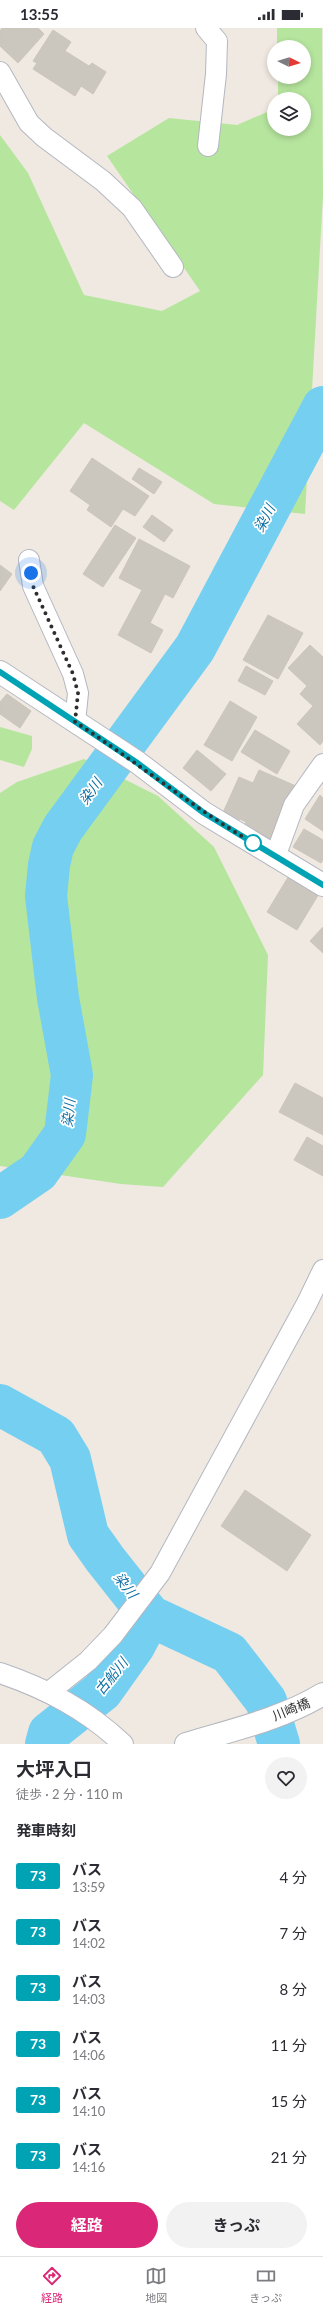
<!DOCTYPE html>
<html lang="ja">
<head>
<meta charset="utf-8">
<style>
  :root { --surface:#fff; --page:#f2f2f3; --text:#2b2b33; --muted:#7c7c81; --line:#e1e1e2; --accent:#db2777 }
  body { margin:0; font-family:Lato,"Noto Sans JP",sans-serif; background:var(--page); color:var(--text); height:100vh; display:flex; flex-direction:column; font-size:15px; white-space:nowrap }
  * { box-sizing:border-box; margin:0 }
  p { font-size:13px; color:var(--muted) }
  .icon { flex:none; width:22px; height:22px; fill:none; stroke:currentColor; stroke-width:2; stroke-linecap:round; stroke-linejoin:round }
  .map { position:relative; height:1716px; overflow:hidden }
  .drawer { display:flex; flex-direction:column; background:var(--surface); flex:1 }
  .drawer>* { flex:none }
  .badge { padding:0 8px; border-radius:3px; font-size:14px; line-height:26px }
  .needle { width:26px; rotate:95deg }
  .tools { position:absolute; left:267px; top:12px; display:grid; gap:8px }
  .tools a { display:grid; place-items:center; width:44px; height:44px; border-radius:50%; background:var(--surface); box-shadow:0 2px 6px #0003; font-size:20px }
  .you { position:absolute; width:20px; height:20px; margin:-10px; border:3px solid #fff; border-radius:50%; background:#1a73e8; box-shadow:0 0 0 6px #1a73e833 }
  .map>.badge { position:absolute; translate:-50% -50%; box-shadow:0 0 0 2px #fff }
  h2 { padding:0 16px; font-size:15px; line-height:36px }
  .round { display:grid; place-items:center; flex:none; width:42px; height:42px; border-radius:21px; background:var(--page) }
  .head { display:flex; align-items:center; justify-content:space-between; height:68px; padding:0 16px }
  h1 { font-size:19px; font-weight:700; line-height:30px }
  .primary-button { display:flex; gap:8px; margin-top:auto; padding:8px 16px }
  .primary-button a { flex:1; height:46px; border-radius:24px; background:var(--accent); color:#fff; font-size:16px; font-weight:700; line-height:46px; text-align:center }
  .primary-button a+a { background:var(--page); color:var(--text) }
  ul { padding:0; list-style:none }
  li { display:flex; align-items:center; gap:12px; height:56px; padding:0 16px }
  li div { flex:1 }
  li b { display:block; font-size:15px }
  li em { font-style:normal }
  li .badge { min-width:44px; font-weight:700; text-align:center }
  .status { display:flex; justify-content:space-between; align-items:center; height:28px; padding:0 20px; background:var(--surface); direction:ltr }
  .status svg { height:11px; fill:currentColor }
  .menu { display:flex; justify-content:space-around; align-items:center; height:56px; border-top:1px solid var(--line); background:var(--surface); font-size:11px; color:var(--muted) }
  .menu a { display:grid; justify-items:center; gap:2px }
  .menu .on { color:var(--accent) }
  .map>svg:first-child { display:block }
  .green { fill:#b6e59e }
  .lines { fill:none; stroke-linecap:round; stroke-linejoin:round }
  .river { stroke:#75cff0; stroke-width:42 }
  .building { fill:#cbc7bf; stroke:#cbc5ba }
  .street-casing { stroke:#b4b7c1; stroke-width:22 }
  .secondary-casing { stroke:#b4b7c1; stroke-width:24 }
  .street { stroke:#fff; stroke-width:20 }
  .secondary { stroke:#fff; stroke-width:22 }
  .line-casing { stroke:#fff; stroke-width:9 }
  .line { stroke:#00a3b4; stroke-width:6 }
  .walk { stroke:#2e2e2e; stroke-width:4; stroke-dasharray:0 7.2 }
  .stop-dot { fill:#fff; stroke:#00a3b4; stroke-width:2 }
  .labels { text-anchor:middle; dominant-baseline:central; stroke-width:3.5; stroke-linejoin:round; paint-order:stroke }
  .street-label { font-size:13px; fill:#2e2e2e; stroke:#fff }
  .water-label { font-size:14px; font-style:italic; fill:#0d6fa3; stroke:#fff }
</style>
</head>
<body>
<div class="status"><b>13:55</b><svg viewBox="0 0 49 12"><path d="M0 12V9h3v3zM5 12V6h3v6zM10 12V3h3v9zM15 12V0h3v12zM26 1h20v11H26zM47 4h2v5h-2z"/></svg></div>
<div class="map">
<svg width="323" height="1716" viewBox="0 0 323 1716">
  <rect width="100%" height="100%" fill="#efe9e1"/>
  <path class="green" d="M277,0h45l1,167 -18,319 -91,-10 -130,-81 -70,87 -14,-9v-366l28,38 56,122 78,16 38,-20 -93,-135 62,-38 68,7 37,-16v20h30v-30h-26v-22h26v-30h-27z
    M0,699l32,9v13l-8,18 -24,-7z
    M84,731l74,37 56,51 54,108 -5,120 -100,112 -42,-3 -121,-18v-373l17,-11z"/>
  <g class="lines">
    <path class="river" d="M0,1170l38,-26 27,-38 7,-59 -14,-77 -12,-102 3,-31 4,-18 10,-19 132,-180 128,-241
      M0,1377l56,31 14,23 18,76 17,24 45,57 79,37 37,48 13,43
      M46,1716l3,-11 53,-42 32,-45 16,-30"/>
  </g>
  <path class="building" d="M2,0h36l6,6 -26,29 -18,-17v-15z
    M53,2l18,12 -6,9 24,15 3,-3 14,9 -13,22 -12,-8 -6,10 -42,-27 4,-6 -4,-2z
    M92,430l57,38 -14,20 -12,-7 -12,18 -24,-17 3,-5 -20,-14z
    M139,440l23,14 -8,12 -22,-15z
    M152,487l21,15 -9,12 -21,-15z
    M115,497l21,13 -33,49 -20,-13z
    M139,511l51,27 -17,32 -8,-4 -15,29 13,7 -12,23 -33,-18 24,-45 -23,-12z
    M0,537l12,9 -12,17z
    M268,587l35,18 -25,46 -35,-19z
    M310,617l13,12v84l-3,4 -23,-21 16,-18 -13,-12 7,-8 -19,-18z
    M246,638l27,15 -8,14 -27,-14z
    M7,666l24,17 -11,17 -20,-14v-12z
    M230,673l27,16 -25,44 -28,-16z
    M255,702l35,21 -13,23 -36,-22z
    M197,722l29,24 -15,17 -28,-23z
    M259,742l37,16 -23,54 -29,-13 2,-5 -6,-3 -3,4 -16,-6 18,-40 14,6z
    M320,767l3,3v33l-18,-12z
    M304,801l19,11v20l-2,3 -28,-16z
    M290,846l30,18 -23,38 -30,-18z
    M323,899v26l-13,-12z
    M295,1055l28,15v37l-44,-23z
    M307,1109l16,9v30l-29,-16z
    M245,1462l66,45 -24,36 -66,-45z"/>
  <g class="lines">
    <g class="street-casing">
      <path id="street" d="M206,0l11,13 -1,33 -8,72
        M0,44l29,51 15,14 59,44 29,27 41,59
        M29,532l4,26 40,88 5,19 -3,29
        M275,829l19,-52 29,-41
        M0,1645c47,16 87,37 123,71
        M49,1664l39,-31 25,-26 47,-62 147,-270 16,-33"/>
    </g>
    <g class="secondary-casing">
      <path id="secondary" d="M0,644l137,90 67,51 119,72
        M186,1716c46,-14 96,-25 137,-50"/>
    </g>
    <use href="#street" class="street"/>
    <use href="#secondary" class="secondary"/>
  </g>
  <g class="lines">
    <g class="line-casing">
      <path id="line" d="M0,644l136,90 68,51 119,72"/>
    </g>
    <use href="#line" class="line"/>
    <path class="walk" d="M31,545l2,13 40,88 5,19 -3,29c60,39 116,84 178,121"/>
  </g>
  <circle class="stop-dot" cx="253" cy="815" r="8"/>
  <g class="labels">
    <g class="street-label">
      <text transform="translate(291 1681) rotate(-22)">川崎橋</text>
    </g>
    <g class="water-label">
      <text transform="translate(264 490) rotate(-62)">染川</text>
      <text transform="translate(90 763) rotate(-54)">染川</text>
      <text transform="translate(68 1085) rotate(-84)">染川</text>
      <text transform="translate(126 1557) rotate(52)">染川</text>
      <text transform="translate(111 1648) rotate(-51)">古船川</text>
    </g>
  </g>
</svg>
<div class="tools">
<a><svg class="needle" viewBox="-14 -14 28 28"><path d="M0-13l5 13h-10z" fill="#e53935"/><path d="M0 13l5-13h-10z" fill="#7c7c81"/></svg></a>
<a><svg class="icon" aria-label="layers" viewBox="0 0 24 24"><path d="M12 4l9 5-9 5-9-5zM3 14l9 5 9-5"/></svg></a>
</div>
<div class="you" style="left:31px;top:545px"></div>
</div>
<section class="drawer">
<div class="head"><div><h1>大坪入口</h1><p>徒歩 · 2 分 · 110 m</p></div><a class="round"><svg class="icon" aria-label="heart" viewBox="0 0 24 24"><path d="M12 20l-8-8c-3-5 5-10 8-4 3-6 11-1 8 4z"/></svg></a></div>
<h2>発車時刻</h2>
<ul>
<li><span class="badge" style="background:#00a3b4;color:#fff">73</span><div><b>バス</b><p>13:59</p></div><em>4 分</em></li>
<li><span class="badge" style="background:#00a3b4;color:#fff">73</span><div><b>バス</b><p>14:02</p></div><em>7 分</em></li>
<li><span class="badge" style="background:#00a3b4;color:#fff">73</span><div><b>バス</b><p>14:03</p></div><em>8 分</em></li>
<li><span class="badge" style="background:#00a3b4;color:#fff">73</span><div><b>バス</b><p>14:06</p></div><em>11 分</em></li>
<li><span class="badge" style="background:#00a3b4;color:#fff">73</span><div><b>バス</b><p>14:10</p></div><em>15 分</em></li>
<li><span class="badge" style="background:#00a3b4;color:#fff">73</span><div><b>バス</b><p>14:16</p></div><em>21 分</em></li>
</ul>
<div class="primary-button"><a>経路</a><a>きっぷ</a></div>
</section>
<nav class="menu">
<a class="on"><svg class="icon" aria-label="directions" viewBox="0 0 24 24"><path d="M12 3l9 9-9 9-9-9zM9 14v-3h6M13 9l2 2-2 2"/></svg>経路</a>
<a><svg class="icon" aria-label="map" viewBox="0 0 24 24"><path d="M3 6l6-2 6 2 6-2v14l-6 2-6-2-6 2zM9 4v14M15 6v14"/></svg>地図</a>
<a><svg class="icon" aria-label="tickets" viewBox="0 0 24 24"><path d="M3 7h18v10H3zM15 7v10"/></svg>きっぷ</a>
</nav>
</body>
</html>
